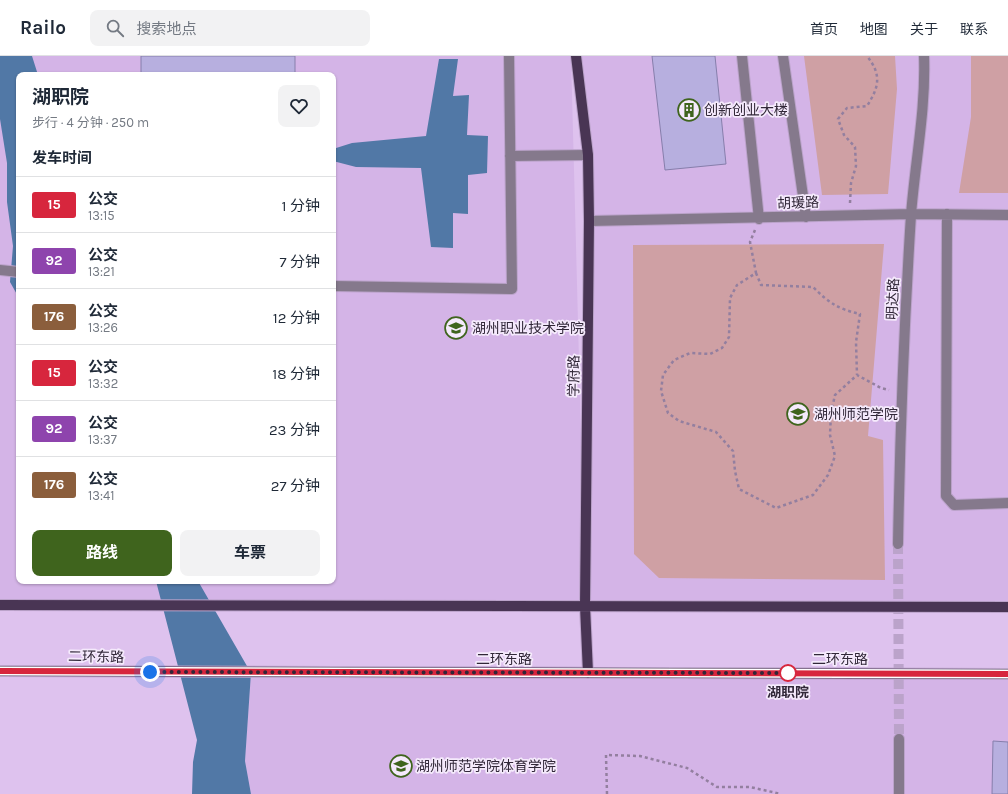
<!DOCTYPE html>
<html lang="zh">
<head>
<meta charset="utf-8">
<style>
  :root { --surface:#fff; --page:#f2f2f3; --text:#1f2937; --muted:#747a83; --line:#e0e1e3; --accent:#3f641d }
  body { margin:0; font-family:Karla,"Noto Sans SC",sans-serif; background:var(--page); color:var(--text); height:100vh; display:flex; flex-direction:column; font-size:15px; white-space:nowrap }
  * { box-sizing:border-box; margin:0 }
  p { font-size:13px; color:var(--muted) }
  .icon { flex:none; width:22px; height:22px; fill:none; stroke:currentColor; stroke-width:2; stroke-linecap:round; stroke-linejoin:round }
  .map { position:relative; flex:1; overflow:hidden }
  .drawer { position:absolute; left:16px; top:16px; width:320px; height:512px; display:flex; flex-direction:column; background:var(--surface); border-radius:8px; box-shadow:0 1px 3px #0004 }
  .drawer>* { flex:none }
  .badge { padding:0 8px; border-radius:3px; font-size:14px; line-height:26px }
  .you { position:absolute; width:20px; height:20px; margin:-10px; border:3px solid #fff; border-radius:50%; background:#1a73e8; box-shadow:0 0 0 6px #1a73e833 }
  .map>.badge { position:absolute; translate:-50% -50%; box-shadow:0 0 0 2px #fff }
  h2 { padding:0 16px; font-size:15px; line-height:36px }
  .round { display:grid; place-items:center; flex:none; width:42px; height:42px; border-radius:8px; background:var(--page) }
  .head { display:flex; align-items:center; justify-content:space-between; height:68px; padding:0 16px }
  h1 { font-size:19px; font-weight:700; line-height:30px }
  .cta { display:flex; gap:8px; margin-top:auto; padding:8px 16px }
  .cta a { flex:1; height:46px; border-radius:8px; background:var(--accent); color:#fff; font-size:16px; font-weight:700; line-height:46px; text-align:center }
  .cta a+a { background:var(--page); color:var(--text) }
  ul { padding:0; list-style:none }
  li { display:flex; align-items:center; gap:12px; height:56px; padding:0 16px; border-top:1px solid var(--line) }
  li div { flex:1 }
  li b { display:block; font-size:15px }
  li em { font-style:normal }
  li .badge { min-width:44px; font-weight:700; text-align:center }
  header { display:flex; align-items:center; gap:24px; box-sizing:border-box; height:56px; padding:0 20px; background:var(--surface); border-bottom:1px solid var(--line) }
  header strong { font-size:19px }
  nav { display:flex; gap:22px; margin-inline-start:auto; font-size:14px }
  .search { width:280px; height:36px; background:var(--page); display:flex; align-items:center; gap:10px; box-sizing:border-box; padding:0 14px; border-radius:8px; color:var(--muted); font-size:15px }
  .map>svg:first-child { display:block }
  .built { fill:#d4b4e7; fill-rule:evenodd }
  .green { fill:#cfa0a4 }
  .water { fill:#5178a6 }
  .building { fill:#b7afdf; stroke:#867eab }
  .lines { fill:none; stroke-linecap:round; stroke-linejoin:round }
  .minor-tunnel { stroke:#bba3ca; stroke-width:10; stroke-dasharray:10 5; stroke-linecap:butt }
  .minor-casing { stroke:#bba3ca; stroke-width:12 }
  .major-casing { stroke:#bba3ca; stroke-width:12 }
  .path { stroke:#937f9f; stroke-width:2.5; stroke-dasharray:3 3; stroke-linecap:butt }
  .minor { stroke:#85798c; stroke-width:10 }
  .major { stroke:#493554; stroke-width:10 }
  .line-casing { stroke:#fff; stroke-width:9 }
  .line { stroke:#d7263d; stroke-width:6 }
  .walk { stroke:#312738; stroke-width:4; stroke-dasharray:0 7.2 }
  .stop-dot { fill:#fff; stroke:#d7263d; stroke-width:2 }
  .labels { text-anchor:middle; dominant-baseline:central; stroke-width:3.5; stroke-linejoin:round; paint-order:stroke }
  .poi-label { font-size:14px; fill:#312738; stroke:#f5eafc; text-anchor:start }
  .street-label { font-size:14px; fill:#312738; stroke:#f5eafc }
  .stop-label { font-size:14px; font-weight:bold; fill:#312738; stroke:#f5eafc }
</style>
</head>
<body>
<header>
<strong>Railo</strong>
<div class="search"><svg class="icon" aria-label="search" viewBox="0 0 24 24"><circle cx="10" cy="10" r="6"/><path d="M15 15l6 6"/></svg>搜索地点</div>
<nav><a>首页</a><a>地图</a><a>关于</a><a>联系</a></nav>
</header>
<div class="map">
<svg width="1008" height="738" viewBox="0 0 1008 738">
  <rect width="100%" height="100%" fill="#dec2ee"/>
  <path class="built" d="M0,0h571l14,533 4,-368 -13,-165h432v551l-1008,-2zM19,19h314v506h-314z
    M251,617l757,1v120h-757l-6,-33z"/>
  <path class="green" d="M804,0h91l2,33 -9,105 -66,1z
    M971,0h37v137h-49l12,-76z
    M884,188l-16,192 15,4 2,140 -226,-2 -25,-24 -1,-309z"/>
  <path class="water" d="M0,0h32l6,19h-19v223l-9,-16 3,-36 -6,-44v-39l-7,-44z
    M439,3h19l-5,37 16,-1 -2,40 21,1 -1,37 -19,2v39l-15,-1v35l-22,-1 -10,-79 -65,-1 -23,-6v-12l19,-6 74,-7z
    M156,525h42l53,92 -6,88 6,33h-59l1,-32 4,-22z"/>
  <path class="building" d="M141,0h154v19h-154z
    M652,0h63l11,108 -61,6z
    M993,685l15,1v52h-16z"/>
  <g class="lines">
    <path class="minor-tunnel" d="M898,488l1,195"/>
    <g class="minor-casing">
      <path id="minor" d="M742,0l17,163
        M783,0l23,161
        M510,100l78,-1
        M947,158l-1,282 8,9 54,-2
        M589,165l322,-7 97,1
        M0,214l19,2
        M333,230l179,3 -3,-233
        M898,488c2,-109 6,-219 13,-329 4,-53 15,-105 13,-159
        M899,683v55"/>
    </g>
    <g class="major-casing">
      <path id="major" d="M576,0l12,99 1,66 -4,385 3,67
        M0,549l1008,2
        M0,615l1008,3"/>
    </g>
    <path class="path" d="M850,147l1,-20 5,-17 -1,-19 -11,-12 -6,-16 9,-11 20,-2c12,-19 15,-31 0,-50
      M755,174l-5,12 6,31 -19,12 -7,13 -1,39 -7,11 -12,6 -20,-1 -16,7 -11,15 -2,16 7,22 11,8 37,11 17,19 2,20 4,18 37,19 37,-13 15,-20 7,-19 -5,-21 1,-22 4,-18 22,-20 24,13 8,2
      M756,217l5,12 52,2c16,16 25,22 47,27l-4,28 1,33
      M607,738l-1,-39 34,1 47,12 30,19h33l31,7"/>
    <use href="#minor" class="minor"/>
    <use href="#major" class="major"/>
  </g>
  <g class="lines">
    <g class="line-casing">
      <path id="line" d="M0,615l1008,3"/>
    </g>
    <use href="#line" class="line"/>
    <path class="walk" d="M150,616l640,1h-2"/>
  </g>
  <defs>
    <g id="building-ring" transform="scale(1.15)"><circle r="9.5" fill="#f5eafc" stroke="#3f641d" stroke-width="1.5"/><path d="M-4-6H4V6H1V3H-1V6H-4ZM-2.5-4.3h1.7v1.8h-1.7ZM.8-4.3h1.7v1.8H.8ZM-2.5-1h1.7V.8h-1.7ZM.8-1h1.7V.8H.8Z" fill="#3f641d"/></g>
    <g id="university-ring" transform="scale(1.15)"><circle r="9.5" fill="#f5eafc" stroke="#3f641d" stroke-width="1.5"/><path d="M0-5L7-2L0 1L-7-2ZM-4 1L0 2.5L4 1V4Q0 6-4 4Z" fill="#3f641d"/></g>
  </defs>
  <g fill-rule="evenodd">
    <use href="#building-ring" x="689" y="54"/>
    <use href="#university-ring" x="456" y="272"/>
    <use href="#university-ring" x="798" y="358"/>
    <use href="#university-ring" x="401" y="710"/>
  </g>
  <circle class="stop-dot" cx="788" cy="617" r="8"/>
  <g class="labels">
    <g class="poi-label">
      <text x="704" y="54">创新创业大楼</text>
      <text x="472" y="272">湖州职业技术学院</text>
      <text x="814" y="358">湖州师范学院</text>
      <text x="416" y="710">湖州师范学院体育学院</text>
    </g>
    <g class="street-label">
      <text transform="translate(798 147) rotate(-2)">胡瑗路</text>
      <text transform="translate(893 243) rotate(-87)">明达路</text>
      <text transform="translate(574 320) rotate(-89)">学府路</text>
      <text transform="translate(96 601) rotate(1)">二环东路</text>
      <text x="504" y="603">二环东路</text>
      <text x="840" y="603">二环东路</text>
    </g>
    <g class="stop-label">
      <text x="788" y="636">湖职院</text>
    </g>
  </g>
</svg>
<div class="you" style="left:150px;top:616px"></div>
<section class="drawer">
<div class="head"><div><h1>湖职院</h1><p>步行 · 4 分钟 · 250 m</p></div><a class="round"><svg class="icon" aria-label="heart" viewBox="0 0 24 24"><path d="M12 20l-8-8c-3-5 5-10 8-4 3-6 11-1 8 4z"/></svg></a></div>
<h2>发车时间</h2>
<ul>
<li><span class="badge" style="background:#d7263d;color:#fff">15</span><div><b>公交</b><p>13:15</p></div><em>1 分钟</em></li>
<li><span class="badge" style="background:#8e44ad;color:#fff">92</span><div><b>公交</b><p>13:21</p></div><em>7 分钟</em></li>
<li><span class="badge" style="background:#8b5e3c;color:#fff">176</span><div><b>公交</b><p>13:26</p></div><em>12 分钟</em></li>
<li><span class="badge" style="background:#d7263d;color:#fff">15</span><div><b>公交</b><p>13:32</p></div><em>18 分钟</em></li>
<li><span class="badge" style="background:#8e44ad;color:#fff">92</span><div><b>公交</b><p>13:37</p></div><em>23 分钟</em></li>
<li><span class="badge" style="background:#8b5e3c;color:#fff">176</span><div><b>公交</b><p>13:41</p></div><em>27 分钟</em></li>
</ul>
<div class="cta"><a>路线</a><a>车票</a></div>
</section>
</div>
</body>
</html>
